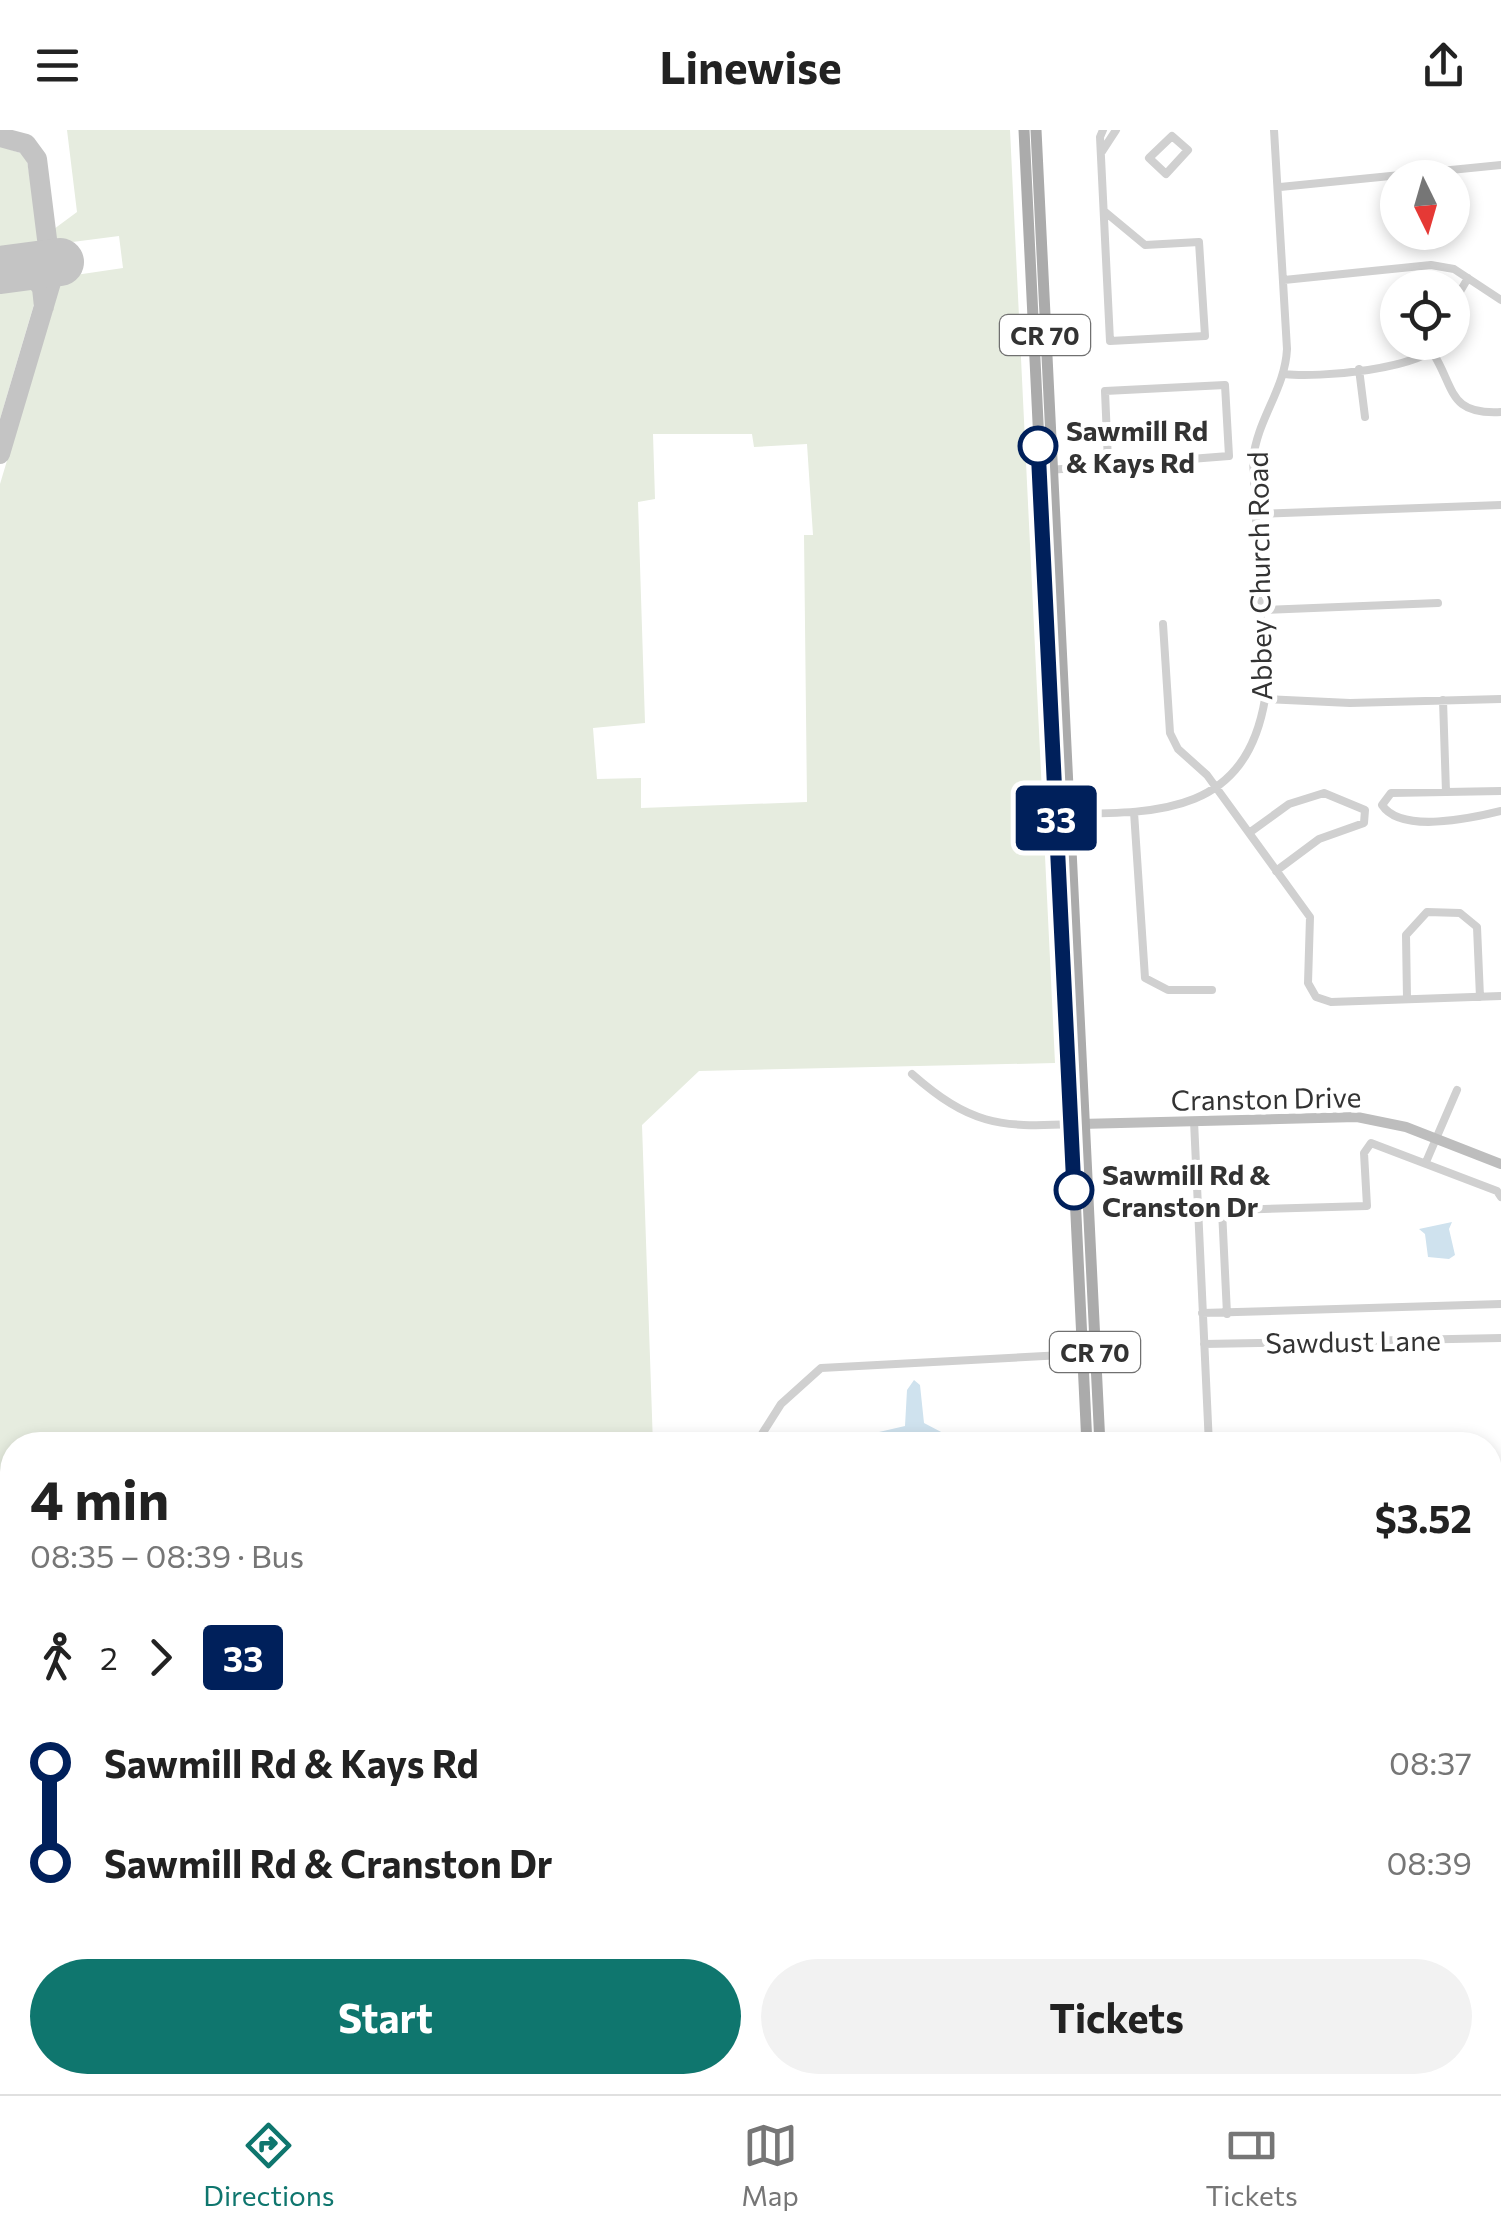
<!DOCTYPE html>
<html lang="en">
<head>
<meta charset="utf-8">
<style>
  :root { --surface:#fff; --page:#f2f2f2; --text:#222; --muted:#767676; --line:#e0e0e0; --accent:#0f766e }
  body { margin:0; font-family:Commissioner,sans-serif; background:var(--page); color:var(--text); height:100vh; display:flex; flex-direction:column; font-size:38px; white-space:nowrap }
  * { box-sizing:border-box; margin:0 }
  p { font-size:32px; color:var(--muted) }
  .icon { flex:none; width:55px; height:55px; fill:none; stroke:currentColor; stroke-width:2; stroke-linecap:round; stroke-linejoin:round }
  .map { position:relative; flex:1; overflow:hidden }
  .sheet { position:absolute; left:0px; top:1302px; width:1502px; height:662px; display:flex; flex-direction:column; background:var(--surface); border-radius:40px 40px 0 0; box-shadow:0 5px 15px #0003 }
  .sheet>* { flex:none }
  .badge { padding:0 20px; border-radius:8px; font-size:35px; line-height:65px }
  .needle { width:65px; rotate:175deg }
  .controls { position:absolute; left:1380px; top:30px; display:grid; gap:20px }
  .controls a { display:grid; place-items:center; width:90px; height:90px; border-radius:50%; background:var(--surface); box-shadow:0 5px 15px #0003; font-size:50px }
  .map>.badge { position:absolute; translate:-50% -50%; box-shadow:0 0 0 5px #fff }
  .legs { display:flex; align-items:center; gap:15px; height:110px; padding:0 30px; font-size:32px }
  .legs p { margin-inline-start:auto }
  .head { display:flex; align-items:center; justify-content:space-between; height:170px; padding:0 30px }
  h1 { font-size:55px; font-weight:700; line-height:75px }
  .cta { display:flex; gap:20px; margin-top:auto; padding:20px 30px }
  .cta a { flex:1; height:115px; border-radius:60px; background:var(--accent); color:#fff; font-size:40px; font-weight:700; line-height:115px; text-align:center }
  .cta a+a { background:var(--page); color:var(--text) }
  ul { padding:0 30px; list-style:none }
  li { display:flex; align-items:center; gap:35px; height:100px; font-size:38px }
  li i { display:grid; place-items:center; width:15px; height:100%; margin:0 12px; background:currentColor }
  li i::after { content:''; width:25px; height:25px; margin:-12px; border:8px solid; border-radius:50%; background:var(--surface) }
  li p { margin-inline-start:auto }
  li:first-child i { background:linear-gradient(#0000 50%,currentColor 0) }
  li:last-child i { background:linear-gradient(currentColor 50%,#0000 0) }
  header { display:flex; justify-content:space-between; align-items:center; height:130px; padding:0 30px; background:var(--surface); font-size:45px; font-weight:700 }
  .tabs { display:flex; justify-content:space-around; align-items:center; height:140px; border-top:2px solid var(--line); background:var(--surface); font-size:28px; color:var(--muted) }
  .tabs a { display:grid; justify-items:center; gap:5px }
  .tabs .on { color:var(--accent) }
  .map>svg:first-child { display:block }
  .green { fill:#e6ecdf; fill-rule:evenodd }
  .water { fill:#cfe2ee }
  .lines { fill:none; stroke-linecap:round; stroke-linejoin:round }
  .taxiway { stroke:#c4c4c4; stroke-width:20 }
  .runway { stroke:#c4c4c4; stroke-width:48 }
  .street { stroke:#d0d0d0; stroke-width:8 }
  .secondary { stroke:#bdbdbd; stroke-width:10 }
  .primary { stroke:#ababab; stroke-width:11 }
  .line-1-casing { stroke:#fff; stroke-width:22 }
  .line-1 { stroke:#00205b; stroke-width:15 }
  .stop-1-dot { fill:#fff; stroke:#00205b; stroke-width:5 }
  .labels { text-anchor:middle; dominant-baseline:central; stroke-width:10; stroke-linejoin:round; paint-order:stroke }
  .shield { fill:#fff; stroke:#707070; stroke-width:2.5 }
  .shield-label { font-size:25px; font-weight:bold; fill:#333 }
  .stop-label { font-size:28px; font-weight:bold; fill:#333; stroke:#fff; text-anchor:start }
  .street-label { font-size:28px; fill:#333; stroke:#fff }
</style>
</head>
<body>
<header><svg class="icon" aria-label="menu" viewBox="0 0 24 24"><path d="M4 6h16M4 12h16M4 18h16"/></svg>Linewise<svg class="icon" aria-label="share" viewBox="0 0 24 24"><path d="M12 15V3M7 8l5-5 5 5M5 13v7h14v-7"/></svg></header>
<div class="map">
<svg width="1501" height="1964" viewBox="0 0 1501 1964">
  <rect width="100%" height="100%" fill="#fff"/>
  <path class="green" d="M67,0h943l45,933 -356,8 -57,54 11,320h-641v588l-12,-2v-1547l62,-207 61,-9 -4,-32 -62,8 -3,-15 23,-17zM653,304h99l2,13 53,-3 6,91h-9l3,267 -166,6v-30l-44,1 -4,-51 52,-5 -7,-221 17,-3z
    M0,16l26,9 14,82 -10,12 -30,4z
    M25,152l12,12 -37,125v-133z"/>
  <path class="water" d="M1452,1092l-3,7 6,26 -6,4 -21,-2 -3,-23 -6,-5z
    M914,1250l6,5 4,38 42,22 -51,-4 -53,4 17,-13 26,-6 2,-36z"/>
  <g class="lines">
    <path class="taxiway" d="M0,7l26,7 11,15 15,120 -52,175
      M26,136l16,22 2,19"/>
    <path class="runway" d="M0,140l60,-8"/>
    <path class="street" d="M1103,0l-3,7 10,204 95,-5 -6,-94 -54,3 -41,-34
      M1172,6l16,14 -22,24 -17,-16z
      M1101,23l15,-23
      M1280,57l221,-22
      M1284,150l147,-15 23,4 47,31
      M1452,175l16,-27
      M1433,223c22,35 15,62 68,59
      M1359,239l6,48
      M1285,244c31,4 139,-4 155,-32
      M1049,340l180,-14 -4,-71 -120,6 3,71
      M1256,384l245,-9
      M1261,480l177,-7
      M1163,494l7,109 8,16 29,26 103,142 -2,66 8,14 15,5 170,-6
      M1265,569l85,4 151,-4
      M1443,570l3,92
      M1501,661l-110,2 -9,12c19,29 91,13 119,6
      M1134,682l11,166 23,12h44
      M1056,684c97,-1 189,4 209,-115l-12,-239c4,-41 32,-70 34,-111l-13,-219
      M1249,703l40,-29 35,-11 41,17 -1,13 -45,16 -43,32
      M1407,869l-1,-64 21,-23 33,1 17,14 3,70
      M912,944c57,50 86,54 160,50
      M1194,991l15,324
      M1426,1032l31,-72
      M1222,1080l5,104
      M1198,1081l169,-5 -3,-53 7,-10 126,48 4,6
      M1202,1183l299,-9
      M1204,1214l297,-6
      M755,1315l26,-41 40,-36 261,-14
      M1490,1335l11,2
      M1490,1463l11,-1
      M1490,1554l11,-1
      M1490,1651l11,-13
      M1490,1858l11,11
      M658,1952l22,12
      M795,1952v12
      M1446,1952l1,12
      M590,1964l7,-12"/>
    <path class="secondary" d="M1080,994l277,-7 49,10 95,37
      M292,1964l2,-12"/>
    <path class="primary" d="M1024,0l63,1315
      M1036,0l64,1315
      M0,1908l12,1
      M312,1952l77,12
      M1118,1952l1,12
      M1131,1952l1,12"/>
  </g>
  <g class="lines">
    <g class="line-1-casing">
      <path id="line-1" d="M1038,316l36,744"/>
    </g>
    <use href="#line-1" class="line-1"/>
  </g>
  <g class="stop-1-dot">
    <circle cx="1038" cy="316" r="18"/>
    <circle cx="1074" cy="1060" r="18"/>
  </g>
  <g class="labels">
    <g class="shield">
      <rect x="1000" y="185" width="90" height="40" rx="8"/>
      <rect x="1050" y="1202" width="90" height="40" rx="8"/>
    </g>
    <g class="shield-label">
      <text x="1045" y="205">CR 70</text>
      <text x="1095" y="1222">CR 70</text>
    </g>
    <g class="stop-label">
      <text x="1066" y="300">Sawmill Rd<tspan x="1066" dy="32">&amp; Kays Rd</tspan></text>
      <text x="1102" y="1044">Sawmill Rd &amp;<tspan x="1102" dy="32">Cranston Dr</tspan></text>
    </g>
    <g class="street-label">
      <text transform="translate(1259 446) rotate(-91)">Abbey Church Road</text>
      <text transform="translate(1266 968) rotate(-1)">Cranston Drive</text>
      <text transform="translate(1353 1211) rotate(-1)">Sawdust Lane</text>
    </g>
  </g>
</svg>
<div class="controls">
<a><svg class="needle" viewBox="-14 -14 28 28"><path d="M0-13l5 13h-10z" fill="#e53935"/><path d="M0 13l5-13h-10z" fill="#767676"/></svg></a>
<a><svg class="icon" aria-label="locate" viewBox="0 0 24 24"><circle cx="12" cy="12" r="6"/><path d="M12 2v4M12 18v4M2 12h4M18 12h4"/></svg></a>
</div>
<b class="badge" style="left:1056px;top:688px;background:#00205b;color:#fff">33</b>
<section class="sheet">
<div class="head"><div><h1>4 min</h1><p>08:35 – 08:39 · Bus</p></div><b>$3.52</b></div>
<div class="legs"><svg class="icon" aria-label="walk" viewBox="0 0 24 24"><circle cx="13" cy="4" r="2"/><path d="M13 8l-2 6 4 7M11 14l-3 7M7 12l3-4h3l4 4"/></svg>2<svg class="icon" aria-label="forward" viewBox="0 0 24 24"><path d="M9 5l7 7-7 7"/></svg><b class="badge" style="background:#00205b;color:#fff">33</b></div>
<ul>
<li><i style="color:#00205b"></i><b>Sawmill Rd &amp; Kays Rd</b><p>08:37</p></li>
<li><i style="color:#00205b"></i><b>Sawmill Rd &amp; Cranston Dr</b><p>08:39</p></li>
</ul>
<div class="cta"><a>Start</a><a>Tickets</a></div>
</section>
</div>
<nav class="tabs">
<a class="on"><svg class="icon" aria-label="directions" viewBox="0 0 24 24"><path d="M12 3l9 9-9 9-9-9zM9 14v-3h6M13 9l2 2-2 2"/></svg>Directions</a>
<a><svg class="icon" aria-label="map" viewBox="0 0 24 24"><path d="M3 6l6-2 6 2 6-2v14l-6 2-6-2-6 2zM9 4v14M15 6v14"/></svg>Map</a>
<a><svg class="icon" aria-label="tickets" viewBox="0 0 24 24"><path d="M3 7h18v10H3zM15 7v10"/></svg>Tickets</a>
</nav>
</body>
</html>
